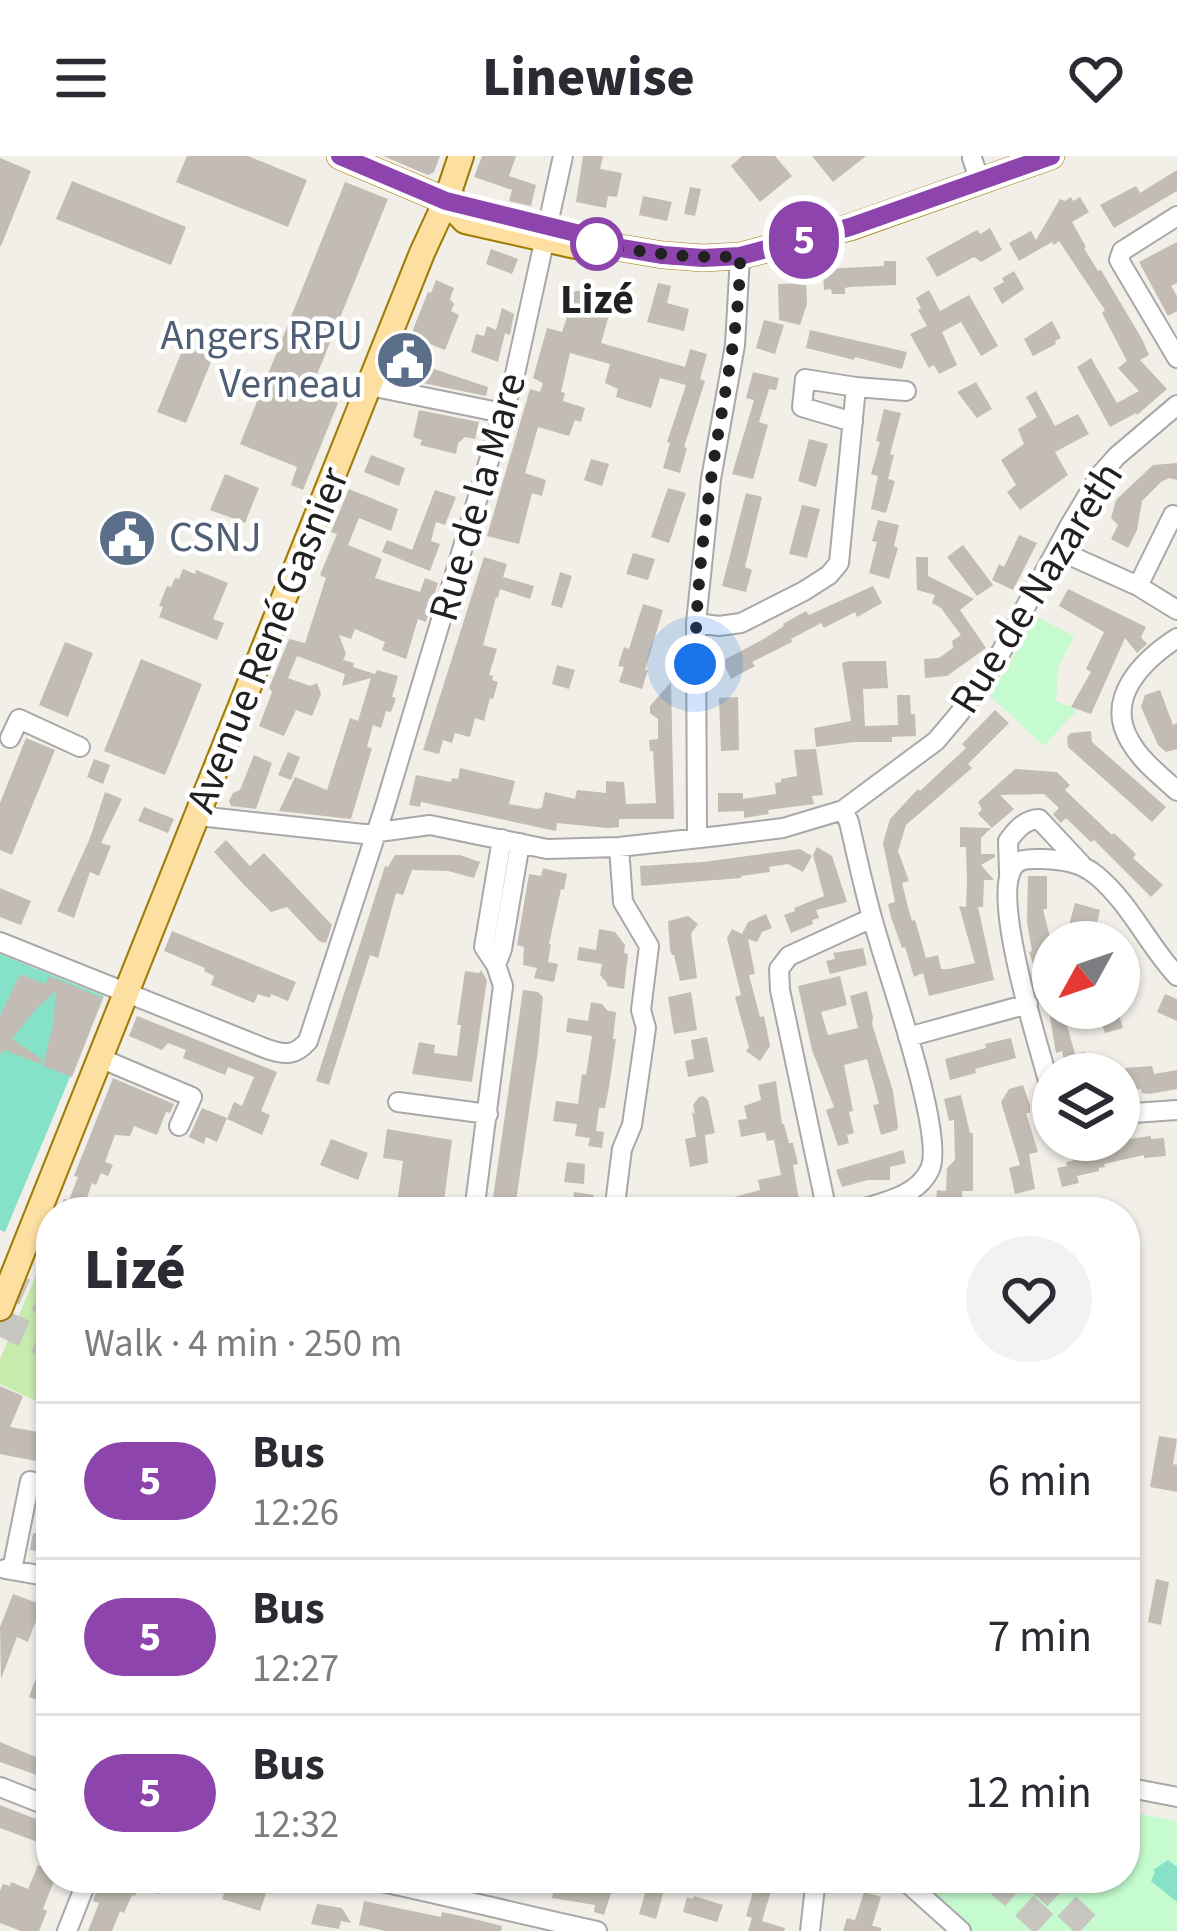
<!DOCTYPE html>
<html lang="en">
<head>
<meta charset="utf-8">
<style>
  :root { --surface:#fff; --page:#f2f2f3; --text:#2b2b33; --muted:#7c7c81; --line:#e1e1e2 }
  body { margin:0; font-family:"Source Sans 3",sans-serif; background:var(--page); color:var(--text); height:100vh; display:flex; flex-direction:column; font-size:45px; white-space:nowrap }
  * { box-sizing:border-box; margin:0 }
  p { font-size:39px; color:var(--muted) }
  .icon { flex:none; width:66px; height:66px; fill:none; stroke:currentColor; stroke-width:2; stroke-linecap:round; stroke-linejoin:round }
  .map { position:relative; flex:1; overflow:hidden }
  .sheet { position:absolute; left:36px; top:1041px; width:1104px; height:696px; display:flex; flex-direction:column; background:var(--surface); border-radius:48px; box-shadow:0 3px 9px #0004 }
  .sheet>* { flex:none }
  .badge { padding:0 24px; border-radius:39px; font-size:42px; line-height:78px }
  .needle { width:78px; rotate:230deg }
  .fabs { position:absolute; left:1032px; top:765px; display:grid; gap:24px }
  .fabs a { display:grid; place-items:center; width:108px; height:108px; border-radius:50%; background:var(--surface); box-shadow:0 3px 9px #0004; font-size:60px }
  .you { position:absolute; width:60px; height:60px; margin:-30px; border:9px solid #fff; border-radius:50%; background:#1a73e8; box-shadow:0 0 0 18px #1a73e833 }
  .map>.badge { position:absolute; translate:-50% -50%; box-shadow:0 0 0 6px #fff }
  .round { display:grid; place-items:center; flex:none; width:126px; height:126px; border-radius:63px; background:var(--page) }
  .overview { display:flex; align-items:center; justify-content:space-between; height:204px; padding:0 48px }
  h1 { font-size:57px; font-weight:800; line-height:90px }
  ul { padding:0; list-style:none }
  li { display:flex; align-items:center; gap:36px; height:156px; padding:0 48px; border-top:3px solid var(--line) }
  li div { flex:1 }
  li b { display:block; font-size:45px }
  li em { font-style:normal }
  li .badge { min-width:132px; font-weight:700; text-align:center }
  header { display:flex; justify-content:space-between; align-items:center; height:156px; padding:0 48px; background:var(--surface); font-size:54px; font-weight:800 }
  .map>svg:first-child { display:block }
  .grass { fill:#c6ebad }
  .park { fill:#c5fbcf }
  .pitch { fill:#85e1c7 }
  .building { fill:#c2bcb4 }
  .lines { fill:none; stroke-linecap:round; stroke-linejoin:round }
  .highway-tunnel { stroke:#c7c6c0; stroke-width:27; stroke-dasharray:27 14; stroke-linecap:butt }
  .minor-casing { stroke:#a8a8a8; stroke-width:22 }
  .major-casing { stroke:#9e7a00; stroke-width:28 }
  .minor { stroke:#fff; stroke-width:18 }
  .major { stroke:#fddfa1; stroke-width:24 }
  .line-casing { stroke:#fff; stroke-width:27 }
  .line { stroke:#8e44ad; stroke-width:18 }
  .walk { stroke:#212121; stroke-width:12; stroke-dasharray:0 21.6 }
  .stop-dot { fill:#fff; stroke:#8e44ad; stroke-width:6 }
  .labels { text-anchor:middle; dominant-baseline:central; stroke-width:9; stroke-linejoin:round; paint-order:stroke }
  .stop-label { font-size:42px; font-weight:bold; fill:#212121; stroke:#fff }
  .service-label { font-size:42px; fill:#4e5e75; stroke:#fff; text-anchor:end }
  .street-label { font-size:42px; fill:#212121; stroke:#fff }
</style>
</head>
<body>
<header><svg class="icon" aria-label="menu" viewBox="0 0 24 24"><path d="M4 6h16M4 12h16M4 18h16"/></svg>Linewise<svg class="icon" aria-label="heart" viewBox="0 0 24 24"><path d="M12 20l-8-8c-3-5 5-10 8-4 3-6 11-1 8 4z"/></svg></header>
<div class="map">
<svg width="1177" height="1775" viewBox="0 0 1177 1775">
  <rect width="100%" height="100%" fill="#f1efe8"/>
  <path class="grass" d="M49,1109h2v143l-51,-24v-25l40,-93z"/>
  <path class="park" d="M1035,460l39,20 -16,32 -2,33 21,9 -33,36 -56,-52 20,-26z
    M1125,1655l52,10v110h-204l-54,-53h206z"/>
  <path class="pitch" d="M0,798l104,42 -99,236 -5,-2z
    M1168,1704l9,7v35l-26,-21 4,-9 -2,-2z"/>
  <path class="building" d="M187,0h61l59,24 -19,47 -112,-45z
    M383,0h57l-6,16 -6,3z
    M482,0h34l-7,20 27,9 -5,21 -22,-5 3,-11 -38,-13z
    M583,0h20l-3,13 22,4 -5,24 -9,-1 -2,12 -30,-6z
    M742,0h33l17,20 -32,26 -29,-36z
    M812,0h54l-33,26z
    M0,2l31,13 -30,75h-1z
    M1177,14v21l-63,37 -14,-23 36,-19 4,7z
    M72,25l114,46 -15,38 -115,-46z
    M345,26l43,17 -78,193 28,11 -35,87 -12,-5 6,-18 -57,-23z
    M690,31l11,2 -6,27 -11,-2z
    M643,40l29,6 -5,19 -28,-6z
    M1071,41l2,4 7,-4 9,15 -17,10 14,25 -2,1 14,23 3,-1 41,69 7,16 -9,5 27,29 -30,26 -1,-2 -26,14 -33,-60 14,-9 26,45 22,-12 -21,-23 9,-7 -25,-48 3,-3 -46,-69 -5,4 -2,-3 -33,19 -10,-18 22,-12 5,9 24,-41 5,2z
    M990,72l12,22 -21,12 -7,-5 -37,20 -11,-19 51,-28 3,4z
    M1177,86v41l-6,3 6,10v15l-9,5 -29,-54z
    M491,93l27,10 -6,15 -26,-10z
    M884,105h12v24l-46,2 -5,1v6h-13l-1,-5 -7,1 -1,-21 61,-3z
    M1014,115l10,18 -22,15 -9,-16 11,-6 -2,-4z
    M436,124l18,8 -4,11 4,5 -3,7 8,4 -14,35 -15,-6 -8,21 66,22 -2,9 -92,-19 34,-85 3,1z
    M658,127l13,3 -4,17 22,6 -5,22 -37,-9z
    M806,127l1,21 -7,21 -21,-5 -1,-36z
    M597,132l3,18 11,2 -10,35 84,24 5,-18 17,5 -7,25 5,2 -21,66 3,1 -7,25 -17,-5 7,-25 -3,-1 19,-57 -26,-7 -9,30 -35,-11 2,-8 -13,-6 5,-19 -40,-11 -9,39 4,1 -2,8 22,7 -4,14 -6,-2 -6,16 -31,-9 -13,46 21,7 -4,16 -10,-3 -13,51 -32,-8 43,-147 10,3 3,-9 -10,-5 14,-50 15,4 7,-21 -4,-18z
    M929,134l11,21 29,-16 29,51 -17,10 -20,-34 -19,10 15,33 -18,9 -5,-9 -5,3 -19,-34 17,-8 -9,-16 3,-2 -5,-10z
    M502,152l12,6 -4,21 -5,-2 -7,29 -27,-10 5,-18 8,2 3,-10 9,4z
    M764,164l20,5 -9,29 -19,-6z
    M1052,165l9,17 -6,3 1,3 -23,12 -9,-17z
    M196,171l19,8 -6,15 6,2 -29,71 -29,-11 29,-71 4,1z
    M810,174l97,22 -5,17 -47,-12 -1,3 -48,-12z
    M753,216l26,6 -3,12 -7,-1 -10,33 9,3 -15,54 -21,-5 22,-74 -8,-2z
    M976,226l16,27 -15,9 -20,-26z
    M1036,235l19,35 23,-12 11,20 -34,18 13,23 -48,35 -13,-18 9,-7 -15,-25 23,-16 -6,-15 19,-12 -11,-20z
    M884,253l17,4 -11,41 4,1 -6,24 -17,-5 9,-32 -4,-1z
    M419,254l60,12 -4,17 -10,-2 -7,6 -2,11 -36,-9 2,-5 -9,-3z
    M809,283l19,5 -12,43 -18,-6z
    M371,299l34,13 -6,18 -35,-14z
    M591,303l18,5 -7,22 -18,-6z
    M1177,307v17l-8,-2 -8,4 -19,19 -5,29 -9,18 -17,-9 7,-14 -7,-7 5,-18 37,-35z
    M225,318l34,14 -14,35 -35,-13z
    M878,320l17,5 -9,32 -15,-4z
    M668,332l18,5 -17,50 -18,-6z
    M349,333l49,20 -7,22 -32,-13 -11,27 34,14 -7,19 45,14 5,-14 13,5 -12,39 -8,-3 -12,40 -24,-9 3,-8 -30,-13 -4,10 -12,-4 7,19 -3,6 11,3 -1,4 22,7 2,-4 21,6 -6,21 4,1 -5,14 -5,-1 -5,17 -8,-3 -6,22 5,1 -21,71 -72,-8 16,-34 32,13 23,-72 8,3 13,-43 -29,8 3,-12 -48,-18 -9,22 22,8 7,-3 4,11 -9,22 -16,-6 -12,26 -25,-10 13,-34 -3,-4 20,-49 16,4 21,-65 -6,-3 17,-41 -6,-2z
    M435,334l21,7 -11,28 -9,-3 -5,19 9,3 -10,27 -48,-19 5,-12 25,10z
    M746,337l16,4 -17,70 7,3 -6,22 -24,-6z
    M802,349l18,4 -13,49 -18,-4z
    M878,364l21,5 -5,21 4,2 -9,31 -20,-6 8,-31 -5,-1z
    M1019,379l18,8 -24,47 -21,-10 7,-16 5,3z
    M963,389l30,40 -16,11 -30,-39z
    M633,397l22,6 -7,21 -22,-6z
    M484,401l23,7 -4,13 31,9 -4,13 -30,-10 -2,9 -2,-1 -13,48 14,4 -8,26 4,1 -1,4 6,2 -5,17 -3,-1 -6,23 -9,-3 -5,19 -15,-4 -3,10 -9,-3 -4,14 -16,-4z
    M916,401h12v19l46,23 -14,11 26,38 -39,28 -22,2 -1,-19 15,-1 14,-10 -1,-7 9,-6 -20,-27 -9,-5 3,-8 -18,-5z
    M183,413l12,5 1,-4 32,13 -15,36 11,4 -7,17 -58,-23 4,-10 -4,-1 8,-20 4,1 4,-9 4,1z
    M560,416l12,4 -10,32 -11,-3z
    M873,430l9,17 -25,14 -2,-5 -31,16 -3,-5 -30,16 1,3 -40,20 3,4 -24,13 -9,-18 40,-21 22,-14 -1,-2 23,-13 3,4z
    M1068,433l78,38 -5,10 6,7 -10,9 -12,-15 -34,76 -20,-7 20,-35 -5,-3 18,-37 -45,-26z
    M643,448l20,6 -18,60h3l-6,19 -23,-7 5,-15 -6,-1 6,-19 5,2z
    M65,486l28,11 -25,64 -29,-12z
    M141,503l61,25 -37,91 -61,-24z
    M849,505h37l2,27 -25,1 2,37 33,-1 -1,-30h13l1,19h4l1,22 -24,1v5h-38l-38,5 -2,-19 37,-7 -9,-58z
    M557,509l18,5 -6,19 -17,-5z
    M671,526l3,137h-55v8l-11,1 -51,-5 -1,8 -135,-29 -1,5 -11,-2 7,-30 35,7 1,-4 6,1 2,-11 55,13 -6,23 29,5 4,-2 3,-15 30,7 2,-9 29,3v-12l18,1 2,22 30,-1 -3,-52h-3l-1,-11 9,-1v-20l-8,-6v-7z
    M1160,534l13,35 4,-2v26l-11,3 -8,-7 -17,-38 4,-12z
    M738,541l1,53 -18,1 -2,-53z
    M995,554l14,13 -41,41 4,4 -66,57 -8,26 11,30 -7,2 6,24 4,14 3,-1 11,38 12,-3 3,14h8l26,-6 -16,-57 7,1 1,-27 -1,-33h-6v-20l31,1 -10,10v16h14v3l-14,8 13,15h-10l-1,27h-5l16,73 -65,16 -6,-23 -9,4 -9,-30 -3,1 -11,-31 -3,-13 7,-2 -12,-59 7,-24 28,-30 2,2 46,-43 -4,-4z
    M1091,575l1,11 74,65 -14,15 -84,-75 -1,-10 4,-4z
    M26,582l29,12 -43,105 -12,-5v-47z
    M816,593l7,46 -11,1 2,8 -46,6 1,4 -25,4v-7l-26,1v-19h25v6l33,-5 -1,-11 6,-1v-3l16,-3 -3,-26z
    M288,596l12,5 -9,23 -13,-5z
    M254,599l18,8 -16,46 -25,-3 -2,-5 4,-8 7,-3z
    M94,603l16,6 -7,19 -16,-7z
    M1015,613l42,3 13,13 -5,5 47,45 2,-2 22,21 -3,4 30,27 -12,12 -57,-57 -3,2 -25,-24 -5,5 -2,-2 -6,-7 6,-6 -15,-14 -44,1 14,14 -22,19 -14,-14 4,-5 -4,-7z
    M105,636l17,7 -21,44 10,3 -12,30 -9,-4 -16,46 -17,-7 33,-73z
    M144,651l30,12 -6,14 -30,-12z
    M226,684l24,26 14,-13 68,72 -6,18 -7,-2 -32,-34 -16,5 -27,-27 -30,-33z
    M817,691l15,9 15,46 -31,8 3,8 -7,2 1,4 -22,9 -7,-18 11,-4 -1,-3 30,-12 -11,-41z
    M800,693l12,7 -9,16 -15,-8 -19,3 1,5 -29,4v2l-100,8 -1,-20 63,-4z
    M395,699h65l20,7 -6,16 -26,-7 -36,-1 -9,25 -7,-2 -18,65 -8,-3 -41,130 -13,-4 69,-215 3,1z
    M543,712l24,6 -3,16 -3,-1 -12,55h2l-3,18 10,2 -4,18 -20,-4 3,-10 -14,-3 1,-18 -7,-2 12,-71 12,2z
    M1028,720h19v33h-4l9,37 -6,2 7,26v34h36v5l-24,5 10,36 10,-2 5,22h-23l-5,-23 -6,2 -7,-42 -20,-59 3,-1 -5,-29z
    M0,732l31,13 -10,24 -21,-8z
    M1075,747l25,7 -4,17 -6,-1 -1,4 -20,-5z
    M766,758l6,14 -10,4 -5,10 -9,-3 7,35 -6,1 11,42 4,-1 6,30 -10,15 -14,-10 3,-4 -14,-50 6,-2 -14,-57 5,-9 10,5 6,-12z
    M688,760l10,8 -7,10 6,44 -17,3 -6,-26h-2l-2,-5 -2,-29z
    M599,773l16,3 10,13 -1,8 4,1 -4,35 -17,-3v-3l-7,-8 2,-11 -25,-4 2,-13 17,3z
    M172,775l124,51 -8,19 -17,-7 -1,4 -12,-4 -4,9 -43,-18 3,-9 -10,-5 1,-3 -41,-17z
    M863,792l4,17 -37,9 -4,-13 9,-2 -2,-6z
    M481,814l6,10 -15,102 -60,-8 7,-32 16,3 -1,8 23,3 4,-31h-4l8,-54 14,2z
    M20,818l25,10 4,-8 54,22 -31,79 -29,-11 10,-42 3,-33 -21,19 -23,29 30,20 -2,5 -36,-14 -4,5v-39z
    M840,820l7,29 -26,7 7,23 30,-7 -8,-32 17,-5 6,26 -1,7 21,67 5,35 -1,4 -16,5 -8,-30 6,-1 -12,-45 -23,6 9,46 -4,1 5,21 -7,2 2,8 -11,3 -12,-36 8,-3 -22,-57 -14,-64z
    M523,834l15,2 5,5 -5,53 -23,158 -3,4h-21z
    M691,836l6,38 -23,4 -6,-37z
    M1165,838l12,5v22l-20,-9z
    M591,846l11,2 6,7 8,1 -3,27h3l-7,48 -4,21h-6l-3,23 8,1 -2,16 -14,-2 2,-8 -15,-2 2,-12 -24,-3 3,-20 22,3 4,-30 4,1 6,-39 -26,-4 2,-14 20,3z
    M1096,852h21l6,20 -18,5z
    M137,860l140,56 -16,39 9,4 -8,20 -35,-16 7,-17 8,4 12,-29 -26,-10 -3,8 -42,-17 3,-8 -18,-7 -6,7 -33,-14z
    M707,881l7,35 -26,5 -3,-16 9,-2 -3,-19z
    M1011,882l5,20 -41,11 1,4 -26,7 -5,-21 41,-11 -1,-4z
    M1152,910l2,8 23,-4v19l-28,5 -7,-1 -1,-4 -11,1 -5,-22z
    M113,922l61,26 -4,9 -4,-1 -9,23 -23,-9 -4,10 -15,-1 -10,27 8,3 -5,11 -7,-3 -5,12 -4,-2 -8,23 13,6h-38l5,-13 5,1 9,-23 -4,-1z
    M776,925l6,43h2l5,19h4l5,21 -5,1 7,41 -29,6h-56l8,-12 37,-10 -2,-10 23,-5 -7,-35 -7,1 -2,-9 -24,5 -3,-17 9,-1 -3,-13 17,-6 -3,-15z
    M1023,929l7,20v8h-4l12,39 -9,2 6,35 -20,5 -6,-26 11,-3 -19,-63 8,-13z
    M961,939l9,38h3v58h-11v21h-27l2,-22 9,1 1,-23 8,-8 -1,-40 -5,1 -5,-22z
    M703,940l5,4 7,33 -19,4 -4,-25 3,2 -2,-9 6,-8z
    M202,952l25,10 -10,24 -11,-5 -2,7 -15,-7z
    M387,973l65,11 -8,61 -23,-3 -2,14 -23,-1 7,-50 -20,-3z
    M705,979l3,28 -18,4 -5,-28z
    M1151,980v3l13,-1 2,18 -22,2v-3l-40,9 1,3 -6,1v3l-22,5 2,7 -17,4 -5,-19 10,-2 -1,-4 7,-1 -1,-5 29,-7 12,-8z
    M331,983l37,14 -10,27 -38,-15z
    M903,994l3,13 -16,4v13h-22l-26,7 -6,-17z
    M567,1006l18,2 -1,20 -20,-2z
    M574,1036l20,3 -2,17h-21z
    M0,1230l23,10 -13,31 28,5 -1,5 14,3v24l-51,-10z
    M1159,1280l18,3 -4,25 4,1v27l-27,-5z
    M33,1377l18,3v18l-21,-4z
    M1156,1423l13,3 -8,43 -13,-3z
    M13,1438l38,14 -7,18 -9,-3 -7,19 -11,-5 -16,42 -1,-52z
    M37,1519l14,6v24l-22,-8z
    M0,1586l38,16 1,-3 12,4v21l-51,-18z
    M0,1649l51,20v22l-51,-19z
    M38,1709l13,6v7h4l-12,31 4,2 -8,20h-18l-21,-8v-32l3,-7 7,2 1,-4 17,7z
    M101,1722h64l-5,16 -20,-8 -5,10 -3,-1 -8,18 -4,-2 -8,20h-24l11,-28 -6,-2z
    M210,1722h20l37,12 -7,21 -38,-12 2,-5 -17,-6z
    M477,1722h52l-4,15 -48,-9z
    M601,1722h15l-12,37 -10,-3 1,-7 -43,-7 4,-18 42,9z
    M757,1722h18l-13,43 23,7 -1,3h-36l4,-13 -6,-2z
    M649,1723l15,4 -2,6 2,1 -8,29 -17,-5z
    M864,1736l17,5 -9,29 -17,-6z
    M694,1740l29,9 -6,17 -34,-10 4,-15 6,2z
    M364,1745l77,16 1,-5 24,5 36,9 -1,5h-115l-27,-6z
    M317,1748l25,4 9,15 -10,-2 -2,8 -28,-5z
    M847,1762l34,10v3h-38z"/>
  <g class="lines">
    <path class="highway-tunnel" d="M0,1125l51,23
      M0,1166l51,24
      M994,1722l58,53
      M1037,1722l56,53"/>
    <g class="minor-casing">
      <path id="minor" d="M972,2l8,24
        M1177,60l-55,35 -3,9 58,98
        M370,230l133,27
        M853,266l-51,-15 3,-28 51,8 50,4
        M1058,394l80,36 39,24
        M1138,430l35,-71
        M696,467l23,3 22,-3 63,-32 25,-16 10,-12 17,-176
        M1177,482c-34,22 -73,60 -47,103 11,20 31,35 47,50
        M10,582l9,-19 61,28
        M843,654l6,12c9,39 17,78 29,116 12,42 67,198 52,231 -13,29 -51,34 -78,43
        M198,660l166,18 66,-9 117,24 72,-2 99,-11 65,-8 60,-18 93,-69 22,-26 36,-50 76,-140 30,-50 17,-19 60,-51
        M697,682l-1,-215 15,-144 24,-134 5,-89
        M1009,717l-1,-32c8,-11 16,-21 31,-22l42,45
        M0,786l267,107c18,6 28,7 41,-8l77,-235 130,-432 48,-218
        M496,809l6,-16 18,-106
        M908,881l120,-33
        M100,902l92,39 -13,29
        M1053,942c-12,-45 -59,-189 -42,-227 6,-14 20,-12 32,-12 20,1 37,3 53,16 34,28 52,70 81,101
        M398,946l90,12
        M1119,958l58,-4
        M826,1051l-46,-217 -1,-21 10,-13 83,-38
        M474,1056l29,-226 -7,-21 -12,-18 18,-108
        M614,1056l8,-63 10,-24 14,-97 -5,-18 8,-64 -26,-44 -4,-55
        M5,1413l46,8
        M12,1414l18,-89 21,4
        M0,1631l51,20
        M1125,1631l52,10
        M362,1722c79,16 156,36 235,53
        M902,1722l59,53
        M67,1775l21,-53
        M810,1775l6,-53"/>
    </g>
    <g class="major-casing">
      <path id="major" d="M340,0l106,45 11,2
        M446,45l19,20 106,24 10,2 10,-4 72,12 40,3 37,-2 111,-29 200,-71
        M0,1152l422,-1055 24,-52 15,-45"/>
    </g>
    <use href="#minor" class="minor"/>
    <use href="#major" class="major"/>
  </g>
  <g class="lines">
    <g class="line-casing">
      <path id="line" d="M340,0l106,45 134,33 11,9 72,12 40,3 37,-2 110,-29 201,-71"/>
    </g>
    <use href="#line" class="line"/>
    <path class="walk" d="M597,88c48,9 94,15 143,12 0,63 -13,123 -23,185 -12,73 -21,149 -22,223"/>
  </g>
  <defs>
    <g id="civic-disc" transform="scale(3)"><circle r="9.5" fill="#5c6f8a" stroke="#fff"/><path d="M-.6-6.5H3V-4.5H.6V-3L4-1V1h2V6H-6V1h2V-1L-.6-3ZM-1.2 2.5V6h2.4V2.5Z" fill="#fff"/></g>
  </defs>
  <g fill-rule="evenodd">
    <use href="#civic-disc" x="405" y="204"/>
    <use href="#civic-disc" x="127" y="382"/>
  </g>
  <circle class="stop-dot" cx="597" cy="88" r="24"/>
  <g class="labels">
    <g class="stop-label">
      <text x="597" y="144">Lizé</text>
    </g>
    <g class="service-label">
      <text x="363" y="180">Angers RPU<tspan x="363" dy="48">Verneau</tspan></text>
      <text x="169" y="382" text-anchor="start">CSNJ</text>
    </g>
    <g class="street-label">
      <text transform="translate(478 341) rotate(-74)">Rue de la Mare</text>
      <text transform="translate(1037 432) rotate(-58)">Rue de Nazareth</text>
      <text transform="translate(268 484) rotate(-68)">Avenue René Gasnier</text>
    </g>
  </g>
</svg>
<div class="fabs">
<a><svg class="needle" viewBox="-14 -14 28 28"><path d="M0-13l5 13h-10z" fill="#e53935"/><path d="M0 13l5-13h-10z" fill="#7c7c81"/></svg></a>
<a><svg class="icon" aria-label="layers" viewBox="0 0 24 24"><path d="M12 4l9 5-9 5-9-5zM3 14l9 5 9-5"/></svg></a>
</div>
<div class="you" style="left:695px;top:508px"></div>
<b class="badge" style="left:804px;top:84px;background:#8e44ad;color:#fff">5</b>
<section class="sheet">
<div class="overview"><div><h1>Lizé</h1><p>Walk · 4 min · 250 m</p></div><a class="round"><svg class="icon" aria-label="heart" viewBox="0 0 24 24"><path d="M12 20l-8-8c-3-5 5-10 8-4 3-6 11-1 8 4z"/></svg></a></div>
<ul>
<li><span class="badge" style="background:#8e44ad;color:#fff">5</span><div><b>Bus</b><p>12:26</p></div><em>6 min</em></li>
<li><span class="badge" style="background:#8e44ad;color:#fff">5</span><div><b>Bus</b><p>12:27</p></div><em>7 min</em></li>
<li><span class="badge" style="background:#8e44ad;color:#fff">5</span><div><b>Bus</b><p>12:32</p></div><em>12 min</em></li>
</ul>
</section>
</div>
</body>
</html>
